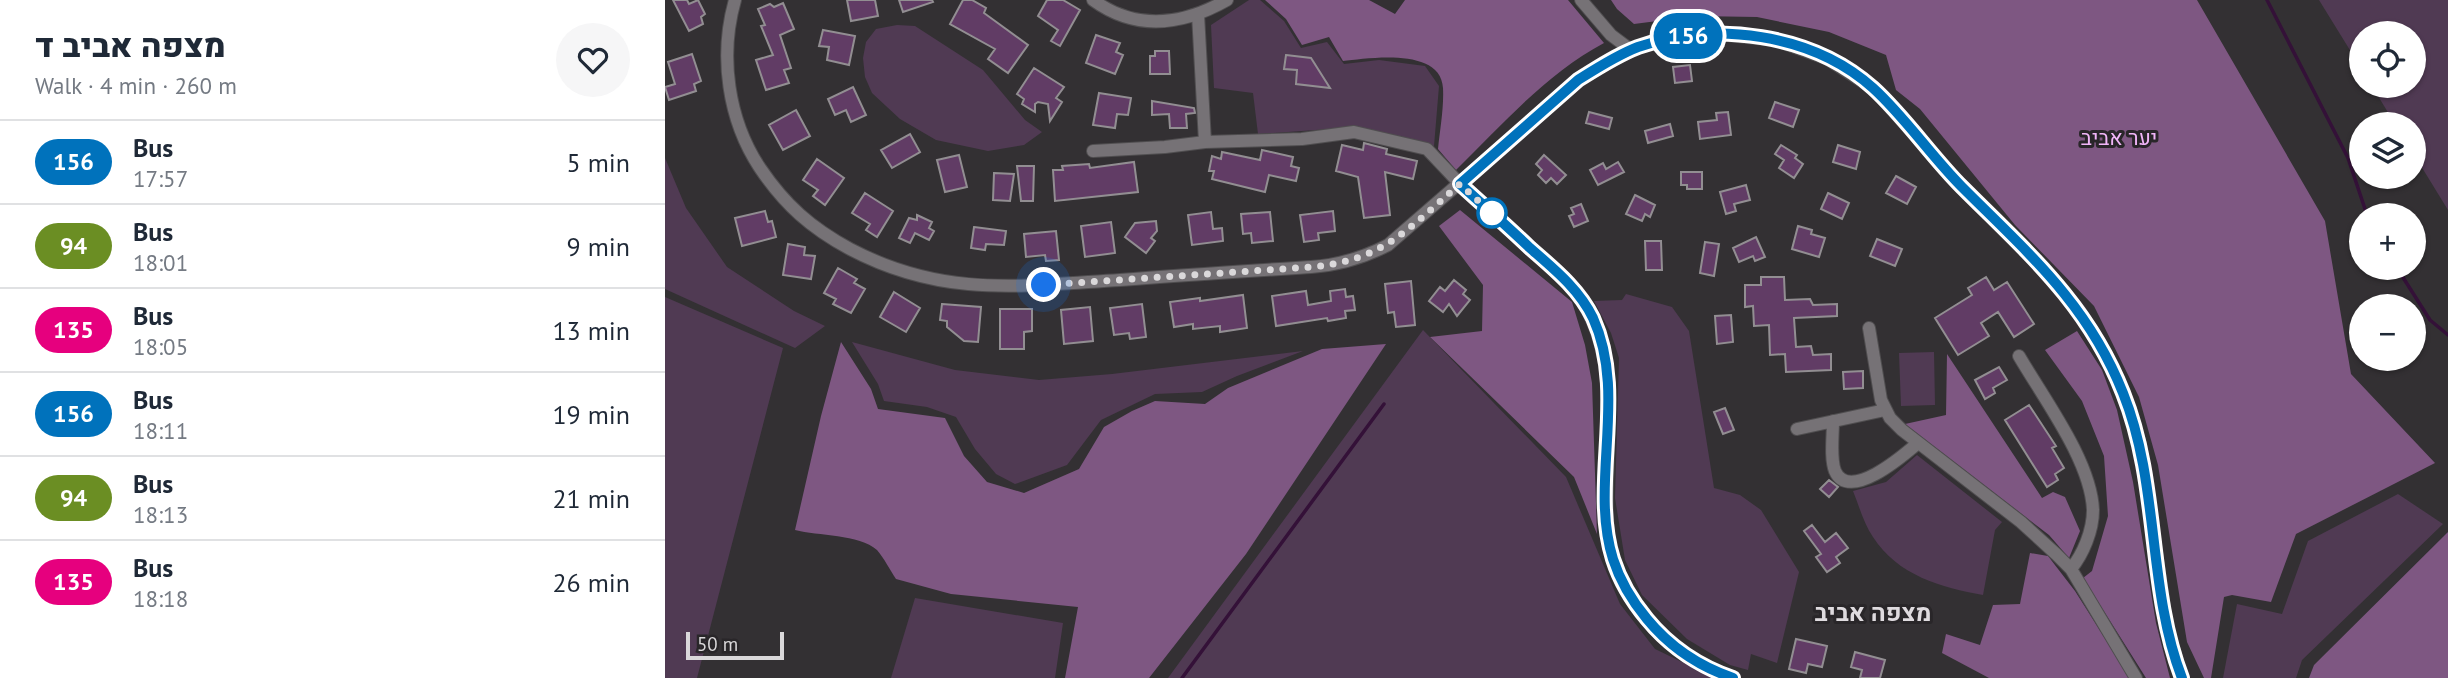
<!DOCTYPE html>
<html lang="en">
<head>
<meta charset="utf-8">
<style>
  :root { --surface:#fff; --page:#f6f6f7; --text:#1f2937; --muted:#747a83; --line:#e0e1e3 }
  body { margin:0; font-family:"PT Sans",Heebo,sans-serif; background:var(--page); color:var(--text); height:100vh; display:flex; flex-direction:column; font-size:26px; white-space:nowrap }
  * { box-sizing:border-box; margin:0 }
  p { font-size:23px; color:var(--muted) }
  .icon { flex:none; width:38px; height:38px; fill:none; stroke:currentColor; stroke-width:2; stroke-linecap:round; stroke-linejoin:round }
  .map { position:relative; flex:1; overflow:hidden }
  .side { display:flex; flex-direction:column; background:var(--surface); width:665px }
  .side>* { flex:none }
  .badge { padding:0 14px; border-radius:23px; font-size:24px; line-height:46px }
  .tools { position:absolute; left:1684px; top:21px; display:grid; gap:14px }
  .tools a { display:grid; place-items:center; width:77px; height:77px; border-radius:50%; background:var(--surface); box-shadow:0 2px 5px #0004; font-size:35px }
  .scale { position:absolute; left:21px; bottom:18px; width:98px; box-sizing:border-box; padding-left:7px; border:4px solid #dad8da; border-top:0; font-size:19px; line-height:24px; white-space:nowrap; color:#dad8da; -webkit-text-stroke:5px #292629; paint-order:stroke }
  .you { position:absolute; width:35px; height:35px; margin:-18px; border:5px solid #fff; border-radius:50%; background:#1a73e8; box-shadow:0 0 0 10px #1a73e833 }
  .map>.badge { position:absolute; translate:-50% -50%; box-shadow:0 0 0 4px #fff }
  .round { display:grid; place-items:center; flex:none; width:74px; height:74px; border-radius:37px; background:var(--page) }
  .overview { display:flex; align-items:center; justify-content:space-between; height:119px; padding:0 35px }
  h1 { font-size:33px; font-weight:800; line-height:52px }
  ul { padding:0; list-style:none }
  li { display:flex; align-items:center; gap:21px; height:84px; padding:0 35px; border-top:2px solid var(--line) }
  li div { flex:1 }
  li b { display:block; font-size:26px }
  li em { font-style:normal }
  li .badge { min-width:77px; font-weight:700; text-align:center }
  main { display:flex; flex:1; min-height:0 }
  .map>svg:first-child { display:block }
  .green { fill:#503a53 }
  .forest { fill:#7e5782 }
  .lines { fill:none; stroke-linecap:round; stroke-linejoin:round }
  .stream { stroke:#341138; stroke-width:3.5 }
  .building { fill:#613c65; stroke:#928e92; stroke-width:2 }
  .minor-casing { stroke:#504e50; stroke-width:14 }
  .minor { stroke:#767276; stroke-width:12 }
  .line-casing { stroke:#fff; stroke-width:16 }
  .line { stroke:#0072bc; stroke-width:10 }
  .walk { stroke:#dad8da; stroke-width:7; stroke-dasharray:0 12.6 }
  .stop-dot { fill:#fff; stroke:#0072bc; stroke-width:3.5 }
  .labels { text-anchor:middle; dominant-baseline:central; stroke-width:6; stroke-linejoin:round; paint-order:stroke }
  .park-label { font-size:21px; fill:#f1b5f8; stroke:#292629 }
  .quarter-label { font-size:24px; font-weight:bold; fill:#dfdbdf; stroke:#292629 }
</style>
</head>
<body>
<main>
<section class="side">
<div class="overview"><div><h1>מצפה אביב ד</h1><p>Walk · 4 min · 260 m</p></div><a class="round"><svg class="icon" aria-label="heart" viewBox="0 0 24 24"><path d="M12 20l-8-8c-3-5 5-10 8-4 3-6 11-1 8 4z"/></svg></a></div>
<ul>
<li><span class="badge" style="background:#0072bc;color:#fff">156</span><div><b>Bus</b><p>17:57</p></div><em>5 min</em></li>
<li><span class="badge" style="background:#6b8e23;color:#fff">94</span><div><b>Bus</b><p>18:01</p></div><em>9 min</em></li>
<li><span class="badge" style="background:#e6007e;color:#fff">135</span><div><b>Bus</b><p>18:05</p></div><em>13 min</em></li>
<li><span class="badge" style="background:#0072bc;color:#fff">156</span><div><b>Bus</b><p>18:11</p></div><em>19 min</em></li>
<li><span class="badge" style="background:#6b8e23;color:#fff">94</span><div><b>Bus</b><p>18:13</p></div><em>21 min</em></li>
<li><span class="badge" style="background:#e6007e;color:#fff">135</span><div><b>Bus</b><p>18:18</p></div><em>26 min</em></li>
</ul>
</section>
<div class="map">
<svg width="1783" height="678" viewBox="0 0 1783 678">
  <rect width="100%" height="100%" fill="#333033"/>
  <path class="green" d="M584,0h11l24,21 17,27 26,-6 17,22 35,-4 46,6 14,20 -5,60 -58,-15 -46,-2 -72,5 -5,-41 -39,-5 -3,-63z
    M1654,0h129v210l-35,-57v-29h-18l-23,-38h41v-53h-52v35z
    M232,25l18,1 68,44 42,50 17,12 -18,13 -36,6 -52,-11 -36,-21 -28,-26 -7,-16 -2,-19 3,-16 10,-13z
    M0,158l21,50 41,59 67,44 31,15 -30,22 -130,-59z
    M961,294l46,13 17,24 25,157 26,7 21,15 38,62 -22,91 -26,-9 -3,16 -18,-5 -43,-26 -45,-44 -17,-35 -10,-62 4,-140 -8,-25 -17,-32 28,-1z
    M0,297l118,51 -86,330h-32z
    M758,330l143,147 54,127 35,45 60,29h-547z
    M187,342l103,28 84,10 73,-6 191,-23 -66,25 -35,16 -47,2 -54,26 -34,45 -52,19 -19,-10 -21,-25 -19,-32 -29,-10 -43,-6 -6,-17z
    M1269,352l1,53 -34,1 -2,-53z
    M1252,455l85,67 -7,8 -12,65c-41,-7 -86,-20 -110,-58 -9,-13 -14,-31 -20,-46l33,-9z
    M1733,494l45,30 -141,136 -6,18h-73l14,-74 45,10 26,-73z
    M250,598l148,25 -8,55h-164z"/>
  <path class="forest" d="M600,0h104l26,14 10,-14h163l36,43c-58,31 -101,81 -148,127l-18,-21c2,-20 6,-41 5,-61 -2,-41 -74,-30 -100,-27l-14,-24 -27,8 -16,-26z
    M946,0h586l128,221 26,153 84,89 -139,71 -25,68 -39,-7 -8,2 -13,81h-7l-17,-36 -29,-177 -19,-68 -45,-91 -79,-81 -95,-116 -24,-19 -10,-35 -57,-23 -72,-15 -61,-1 -62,8 -17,-15z
    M795,210l112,92 13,43 7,38 5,151 -23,-57 -144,-140 52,-6 1,-46 -44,-59z
    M1412,331l25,39 15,40 16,72 23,141 14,55h-24l-63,-100 9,-7 16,-55 -4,-60 -22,-55 -37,-51z
    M176,342l30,47 7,20 67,9 19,38 23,26 37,11 55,-24 25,-42 28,-16 23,-10 50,3 23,-16 94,-39 64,-5 -140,210 -97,124h-84l13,-71 -127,-13 -55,-15c-6,-9 -12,-21 -19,-29 -18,-16 -59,-14 -82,-20l26,-114z
    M1282,354l95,144 11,-6 12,5 15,34 -11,27 -20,-23 -144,-111 41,-9z
    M1783,532v146h-139l5,-13z
    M1365,553l18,3 27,35 55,87h-141l-47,-25 4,-19 34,11 13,-40 27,-1z"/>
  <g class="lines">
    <path class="stream" d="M1602,0l81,158 19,57
      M1732,268l33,52 18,15
      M517,678l202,-274"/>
  </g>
  <path class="building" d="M8,0h14l2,4 9,-4 7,14 -4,3 2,7 -14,7z
    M182,0h28l3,16 -27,5z
    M234,0h33l1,2 -30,10z
    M298,0h9l14,8 -2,5 44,32 -20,28 -20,-14 7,-10 -45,-25z
    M382,0h16l17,10 -20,36 -9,-5 7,-11 -20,-14z
    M118,3l11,26 -14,6 11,33 -7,2 5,13 -23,7 -10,-30 17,-5 -12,-29 4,-1 -7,-16 12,-5 4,3z
    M158,30l32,6 -6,29 -22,-5 2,-13 -10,-1z
    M431,35l24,8 -4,9 7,3 -8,19 -29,-11z
    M490,51h14l1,23h-20v-18h5z
    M27,54l9,27 -7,3 2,7 -27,9 -4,-13 10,-3 -7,-22z
    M621,55l25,3 19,30 -34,-4 1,-14 -13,-1z
    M1025,65l2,16 -17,2 -2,-16z
    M369,68l30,19 -8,11 6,4 -12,19 -2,-17 -10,-2 -3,2v8l-13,-8 2,-5 -7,-5z
    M188,87l13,28 -15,7 -5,-12 -11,5 -7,-16z
    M434,93l32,5 -3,17 -11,-1 -2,14 -22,-3z
    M487,101l42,7 1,5 -9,1 1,14h-17l-1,-14 -17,1z
    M1110,102l24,8 -6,17 -24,-9z
    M131,110l14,26 -27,14 -14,-25z
    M924,112l23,6 -3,11 -23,-6z
    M1063,112l3,23 -31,4 -2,-17 19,-2 -1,-7z
    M1005,124l3,12 -25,7 -3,-12z
    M245,134l10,18 -28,16 -11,-18z
    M699,143l23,6 -1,5 31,7 -4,18 -28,-7 5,43 -26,3 -6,-41 -22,-6 6,-26 21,5z
    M1116,145l16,10 -2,3 8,6 -9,14 -15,-10 5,-8 -9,-6z
    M1173,145l22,7 -4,17 -23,-7z
    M597,150l31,7 -2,9 8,2 -3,13 -27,-6 -4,17 -53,-13 2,-8h-5l3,-15 9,3 1,-7 38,8z
    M294,155l8,32 -22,5 -8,-32z
    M879,155l22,20 -9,9 -6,-6 -5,5 -8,-8 4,-5 -6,-6z
    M152,159l27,19 -19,27 -12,-9 5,-6 -15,-10z
    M469,162l4,30 -83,9 -2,-31h10l-1,-4 27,-2 1,4z
    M953,162l6,10 -26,13 -8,-15 13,-7 3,6z
    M352,166h17l-1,35h-12z
    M1016,172h21v17h-15v-4h-6z
    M329,173l20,1 -4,27 -17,-1z
    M1231,176l20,11 -9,17 -21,-11z
    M1081,185l4,15 -16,4 2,7 -10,3 -6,-22z
    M200,193l28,18 -16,26 -11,-7 4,-6 -18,-11z
    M1163,193l21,10 -7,16 -21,-10z
    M970,195l20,10 -5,12 -5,-3 -3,7 -16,-7z
    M916,204l7,17 -14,6 -5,-11 5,-2 -3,-6z
    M100,211l3,11 4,-1 4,16 -34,9 -7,-28z
    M668,211l2,20 -17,2 1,7 -15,2 -4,-27z
    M546,212l2,17 9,-1 1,13 -31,4 -4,-30z
    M605,212l3,29 -21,2 -1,-10 -8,1 -2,-20z
    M252,215l15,7 -3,6 5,3 -5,9 -14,-7 -5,10 -11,-5 10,-20 8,2z
    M491,221l1,10 -6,7 4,3 -9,12 -21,-16 10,-14z
    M446,222l4,31 -30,4 -4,-31z
    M1133,226l14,4 -1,4 14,4 -6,19 -27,-8z
    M309,227l32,4 -2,14 -18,-1 -1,6 -14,-2z
    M391,231l3,29 -13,1 -1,-6 -19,2 -2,-23z
    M1091,237l9,20 -10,4 -2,-5 -14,6 -6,-14z
    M1212,239l25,10 -7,17 -25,-10z
    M980,241h16l1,29h-16z
    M1040,242l14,2 -5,32 -14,-3z
    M123,244l17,3 -1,8 11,1 -4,23 -28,-4z
    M173,268l19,11 -3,4 11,6 -14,24 -18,-9 3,-5 -12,-6z
    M1096,277h23l1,23 25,-1 3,6 24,-1v12l-43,2 2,29 15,-1 2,9 18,-1v16l-45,2 -1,-18 -15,1 -1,-30 -15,1 -1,-20 -8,1v-22h16z
    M1321,277l8,13 13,-8 27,42 -20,13 -16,-25 -17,11 8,13 -31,19 -23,-37 37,-23 -4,-7z
    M789,280l12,10 -3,4 7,6 -13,16 -8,-12 -6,8 -14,-11 11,-14 5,4z
    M746,281l4,44 -19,2 -2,-15 -6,1 -3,-29z
    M680,289l1,8 7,-1 2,14 -10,1 1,7 -18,3 -1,-3 -51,8 -4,-30 34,-5 2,14 23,-4 -1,-10z
    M229,292l26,16 -14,24 -26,-15z
    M578,295l4,33 -27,4v-6l-27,3v-5l-19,3 -4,-25 30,-4v3z
    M277,304l39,3 -3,35 -14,-1 -17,-14v-6l-7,-1z
    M477,304l4,33 -16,2 -1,-6 -15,2 -4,-27z
    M425,307l3,34 -29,3 -3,-34z
    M335,309h32v22l-8,1v17h-24z
    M1066,315l2,27 -16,2 -2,-28z
    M1334,367l8,13 -14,8 2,5 -10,6 -10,-19z
    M1198,371v17l-19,1 -1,-17z
    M1364,405l27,41 -4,2 12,20 -9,6 3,6 -11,7 -42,-67z
    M1060,408l9,22 -11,4 -9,-22z
    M1164,480l9,7 -9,10 -9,-8z
    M1147,525l13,17 11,-9 12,15 -12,9 4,6 -13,9 -11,-15 5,-3 -17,-23z
    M1131,639l31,7 -5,21 -14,-3 -2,9 -17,-4z
    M1190,652l30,8 -5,18h-20l2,-8 -11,-3z"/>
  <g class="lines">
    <g class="minor-casing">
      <path id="minor" d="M70,0c-16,56 -7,120 25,168 25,37 51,60 90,81 93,49 170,37 270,31 64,-5 128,-9 191,-13 29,-2 52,-9 77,-22l190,-165 38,-23 22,-10 25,-7 56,-6 57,6 52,19 45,29 85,95 86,85 36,44 14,22 29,58 17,52 27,183 15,51
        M428,0c44,32 90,25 134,0
        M916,0l30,35 20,15
        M540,142l97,-3 52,-7 73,17 33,35 112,102c46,60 36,127 35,199 -1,24 -1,50 6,73 7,22 19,43 33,61 23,28 52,48 87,59
        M428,151l72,-4 40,-5 -7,-128
        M1204,328l12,72 9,18 12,12 119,92 35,32 15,15 65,109
        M1354,356c25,43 72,105 74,154 0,21 -10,44 -22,59
        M1168,421c0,15 -3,37 2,50 14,32 69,-16 83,-28
        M1132,429l88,-19"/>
    </g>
    <use href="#minor" class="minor"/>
  </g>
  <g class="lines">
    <g class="line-casing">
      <path id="line" d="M1068,678c-35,-12 -63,-31 -86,-59 -15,-18 -27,-38 -34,-60 -24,-76 15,-164 -20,-241 -14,-29 -39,-49 -63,-70 -23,-22 -47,-43 -70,-64l118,-104c19,-12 39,-25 60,-33 76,-27 175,-13 235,41 32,29 58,68 89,99 66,66 126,117 161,206 37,92 24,195 59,285"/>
    </g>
    <use href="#line" class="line"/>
    <path class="walk" d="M379,285l267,-18c72,-6 98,-39 149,-83l38,35 -6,-6"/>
  </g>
  <circle class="stop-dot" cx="827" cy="213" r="14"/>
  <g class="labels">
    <g class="park-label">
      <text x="1454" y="137">יער אביב</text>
    </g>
    <g class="quarter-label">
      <text x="1208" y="612">מצפה אביב</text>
    </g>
  </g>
</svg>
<div class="tools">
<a><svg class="icon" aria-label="locate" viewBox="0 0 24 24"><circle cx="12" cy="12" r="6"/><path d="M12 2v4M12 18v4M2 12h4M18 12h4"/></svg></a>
<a><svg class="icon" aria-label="layers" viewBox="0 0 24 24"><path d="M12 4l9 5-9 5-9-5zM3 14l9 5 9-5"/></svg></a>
<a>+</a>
<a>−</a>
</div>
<div class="scale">50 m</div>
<div class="you" style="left:379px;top:285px"></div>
<b class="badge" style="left:1023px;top:36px;background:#0072bc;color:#fff">156</b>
</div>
</main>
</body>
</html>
